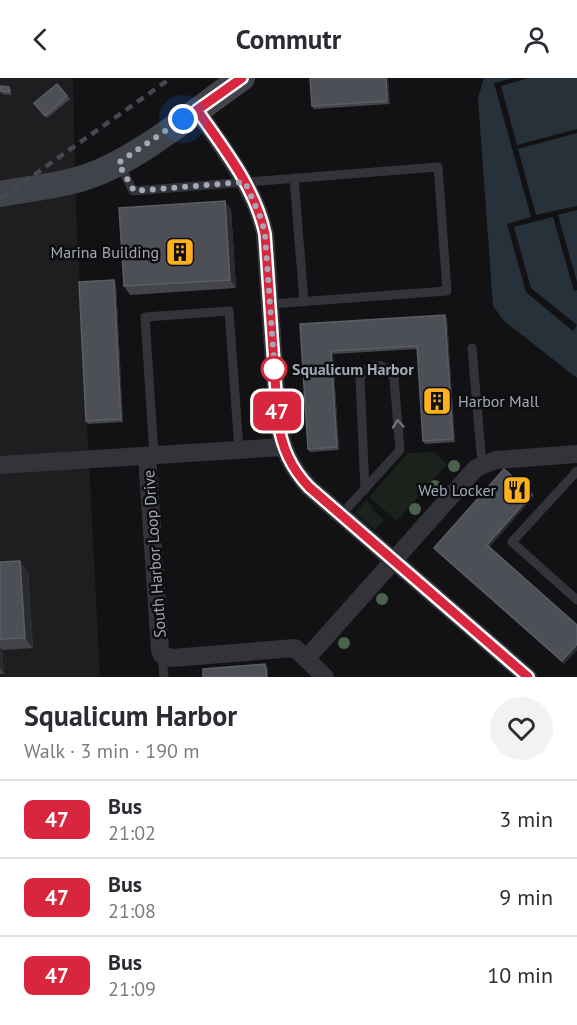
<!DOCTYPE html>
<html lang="en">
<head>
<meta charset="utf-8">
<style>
  :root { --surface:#fff; --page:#f2f2f3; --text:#2b2b33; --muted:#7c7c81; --line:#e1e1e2 }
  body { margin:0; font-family:"PT Sans",sans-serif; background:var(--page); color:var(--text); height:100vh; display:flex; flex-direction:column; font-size:22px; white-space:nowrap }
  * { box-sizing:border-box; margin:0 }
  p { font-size:20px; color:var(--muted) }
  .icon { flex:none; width:33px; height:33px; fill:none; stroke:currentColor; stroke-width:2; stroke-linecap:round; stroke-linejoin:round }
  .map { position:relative; height:599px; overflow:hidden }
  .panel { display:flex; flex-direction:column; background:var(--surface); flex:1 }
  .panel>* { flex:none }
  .badge { padding:0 12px; border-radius:9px; font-size:21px; line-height:39px }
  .you { position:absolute; width:30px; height:30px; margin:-15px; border:4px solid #fff; border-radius:50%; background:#1a73e8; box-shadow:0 0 0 9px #1a73e833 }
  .map>.badge { position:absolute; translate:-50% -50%; box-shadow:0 0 0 3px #fff }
  .round { display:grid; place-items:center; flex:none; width:63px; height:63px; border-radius:32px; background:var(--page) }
  .overview { display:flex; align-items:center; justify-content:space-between; height:102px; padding:0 24px }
  h1 { font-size:28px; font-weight:800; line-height:45px }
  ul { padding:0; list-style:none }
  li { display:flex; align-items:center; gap:18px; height:78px; padding:0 24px; border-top:2px solid var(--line) }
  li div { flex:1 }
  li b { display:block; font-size:22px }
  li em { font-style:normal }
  li .badge { min-width:66px; font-weight:700; text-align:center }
  header { display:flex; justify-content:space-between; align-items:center; height:78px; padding:0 24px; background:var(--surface); font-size:27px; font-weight:800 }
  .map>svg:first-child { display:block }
  .built { fill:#1e1e21 }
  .green { fill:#1a221b }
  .water { fill:#273139 }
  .pier { fill:#121214 }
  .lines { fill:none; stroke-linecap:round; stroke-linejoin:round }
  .lane { stroke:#33343a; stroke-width:9 }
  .street { stroke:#33343a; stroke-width:18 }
  .secondary { stroke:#41434a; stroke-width:26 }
  .rail { stroke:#46484f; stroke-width:4.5; stroke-dasharray:8 6; stroke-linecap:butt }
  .tree { fill:#4a624c }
  .wall { fill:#43454a }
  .shaded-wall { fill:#2b2c30 }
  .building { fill:#4d4f56; stroke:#5b5d65; stroke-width:1.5 }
  .oneway { stroke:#70747e }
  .line-casing { stroke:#fff; stroke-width:14 }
  .line { stroke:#d7263d; stroke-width:9 }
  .walk { stroke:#a2a9b6; stroke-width:6; stroke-dasharray:0 10.8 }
  .stop-dot { fill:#fff; stroke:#d7263d; stroke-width:3 }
  .labels { text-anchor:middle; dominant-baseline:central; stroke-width:5; stroke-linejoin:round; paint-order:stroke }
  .poi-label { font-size:16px; fill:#a2a9b6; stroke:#0d0d0f; text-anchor:end }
  .stop-label { font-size:16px; font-weight:bold; fill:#a2a9b6; stroke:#0d0d0f; text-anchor:start }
  .street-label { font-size:16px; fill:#a2a9b6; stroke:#0d0d0f }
</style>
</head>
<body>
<header><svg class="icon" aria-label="back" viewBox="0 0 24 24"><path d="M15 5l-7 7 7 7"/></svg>Commutr<svg class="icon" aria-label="person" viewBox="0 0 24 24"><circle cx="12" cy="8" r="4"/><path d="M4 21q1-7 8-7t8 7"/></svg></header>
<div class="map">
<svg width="577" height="599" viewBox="0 0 577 599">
  <rect width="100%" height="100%" fill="#121214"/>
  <path class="built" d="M0,0h73l3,130 24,469h-100z"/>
  <path class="green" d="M433,374l14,12 -50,57 -28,-24 39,-44z
    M366,422l7,6 -2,2 13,12 -9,10 -20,-17z"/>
  <path class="water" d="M484,0h93v300l-73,-57 -11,-15 -15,-208z"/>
  <path class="pier" d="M514,0h14l-27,8 16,59 60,-16v4l-59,16 18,66 41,-9v4l-19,5 19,67v8l-3,1 -21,-74 -39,10 17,61 46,37 -4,6 -47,-39 -19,-68 24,-7 -37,-134z"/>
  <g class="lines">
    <path class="lane" d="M120,87l13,26 305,-24 9,124 -177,13
      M294,100l10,124
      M472,270l10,116
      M154,377l-9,-138 84,-6 10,139
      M577,393l-65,71 65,58
      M341,437l59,-65 -6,-71c-7,-18 -26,-18 -34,-1l5,112
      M162,577l2,22"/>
    <path class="street" d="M197,32c26,39 58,77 68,124l13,188c4,26 13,46 31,65l219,190
      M147,378l13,194 2,5 10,3 123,-10 30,29
      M0,387l283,-18
      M306,581l170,-191 20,-8 81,-6"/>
    <path class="secondary" d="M0,116c28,-6 58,-7 86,-17 52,-17 110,-67 156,-99"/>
    <path class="rail" d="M0,121l171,-121"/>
  </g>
  <g class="tree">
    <circle cx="454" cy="388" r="6"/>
    <circle cx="435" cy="408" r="6"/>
    <circle cx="415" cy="431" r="6"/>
    <circle cx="382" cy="521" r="6"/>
    <circle cx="344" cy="565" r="6"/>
  </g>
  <path class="wall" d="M388,0l2,26 -76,5 -2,-3z
    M57,6l13,15 -23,19 -13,-15z
    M11,11v6l-9,-1 -2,-3z
    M231,131l5,79 -106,7 -6,-9z
    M116,205l7,139 -35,2 -2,-3z
    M447,240l8,124 -30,2 -2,-3 -6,-92 -84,5 6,96 -29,2 -2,-3 -8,-125z
    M532,416l2,2 -45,51 88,78v25l-13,14 -128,-113 -2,-3z
    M20,483l8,11 5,76 -31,2 2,24h-4v-112z"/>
  <path class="shaded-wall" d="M386,0h2l2,26 -3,-3z
    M225,123l6,8 5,79 -6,-8z
    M114,202l2,3 7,139 -2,-3z
    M445,237l2,3 8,124 -2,-3z
    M331,273l2,3 6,96 -2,-3z
    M532,416l2,2 -45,52 -2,-3z
    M20,483l8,11 5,76 -8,-10z
    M577,566v6l-13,14 -2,-3z
    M0,569l2,3 2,24 -4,-6z
    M265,586l3,3v10h-1z"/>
  <path class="building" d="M310,0h76l1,23 -75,5z
    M57,6l10,12 -22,20 -11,-13z
    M1,8l8,1v5l-9,-1z
    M225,123l5,79 -106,6 -5,-78z
    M114,202l7,139 -35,2 -7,-139z
    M445,237l8,124 -30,2 -6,-95 -86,5 6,96 -29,2 -8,-125z
    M504,391l28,25 -45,51 90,80v19l-15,17 -128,-113z
    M20,483l5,77 -25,1v-77z
    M265,586l2,13h-64v-8z"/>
  <defs><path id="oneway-chevron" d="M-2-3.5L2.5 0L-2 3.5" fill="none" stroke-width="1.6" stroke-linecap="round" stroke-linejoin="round" transform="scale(1.5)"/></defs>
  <use class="oneway" href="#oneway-chevron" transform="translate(398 346) rotate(-95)"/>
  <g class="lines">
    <g class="line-casing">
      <path id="line" d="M242,0l-45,32c27,39 58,77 68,124l13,188c4,26 13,46 31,65l219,190"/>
    </g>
    <use href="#line" class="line"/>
    <path class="walk" d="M183,41l-65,44 16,28 111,-9 17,39 3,13 10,141 -1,-6"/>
  </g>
  <defs>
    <g id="building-square" transform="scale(1.5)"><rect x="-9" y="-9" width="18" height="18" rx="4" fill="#ffb01f" stroke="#0d0d0f"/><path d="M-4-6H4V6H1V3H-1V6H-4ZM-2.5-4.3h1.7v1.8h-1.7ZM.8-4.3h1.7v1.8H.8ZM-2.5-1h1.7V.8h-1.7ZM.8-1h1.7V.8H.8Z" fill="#111"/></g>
    <g id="restaurant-square" transform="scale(1.5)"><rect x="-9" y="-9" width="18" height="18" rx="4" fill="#ffb01f" stroke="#0d0d0f"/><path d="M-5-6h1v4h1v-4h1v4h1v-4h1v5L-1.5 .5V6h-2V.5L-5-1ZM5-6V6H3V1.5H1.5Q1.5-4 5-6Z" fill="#111"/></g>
  </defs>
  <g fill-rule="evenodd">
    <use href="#building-square" x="180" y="174"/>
    <use href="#building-square" x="437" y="323"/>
    <use href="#restaurant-square" x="517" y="412"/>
  </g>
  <circle class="stop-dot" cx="274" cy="291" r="12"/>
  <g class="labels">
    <g class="poi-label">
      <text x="159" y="174">Marina Building</text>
      <text x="458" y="323" text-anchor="start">Harbor Mall</text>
      <text x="496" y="412">Web Locker</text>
    </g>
    <g class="stop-label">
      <text x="292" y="291">Squalicum Harbor</text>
    </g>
    <g class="street-label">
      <text transform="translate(154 476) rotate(-94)">South Harbor Loop Drive</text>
    </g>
  </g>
</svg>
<div class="you" style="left:183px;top:41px"></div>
<b class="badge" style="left:277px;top:333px;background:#d7263d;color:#fff">47</b>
</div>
<section class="panel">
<div class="overview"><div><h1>Squalicum Harbor</h1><p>Walk · 3 min · 190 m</p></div><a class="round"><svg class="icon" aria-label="heart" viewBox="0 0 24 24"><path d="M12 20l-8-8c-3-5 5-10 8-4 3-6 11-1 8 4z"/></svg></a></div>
<ul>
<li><span class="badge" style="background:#d7263d;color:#fff">47</span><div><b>Bus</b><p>21:02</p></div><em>3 min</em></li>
<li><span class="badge" style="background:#d7263d;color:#fff">47</span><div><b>Bus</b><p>21:08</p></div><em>9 min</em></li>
<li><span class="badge" style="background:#d7263d;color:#fff">47</span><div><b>Bus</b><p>21:09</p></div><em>10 min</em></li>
</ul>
</section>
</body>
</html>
